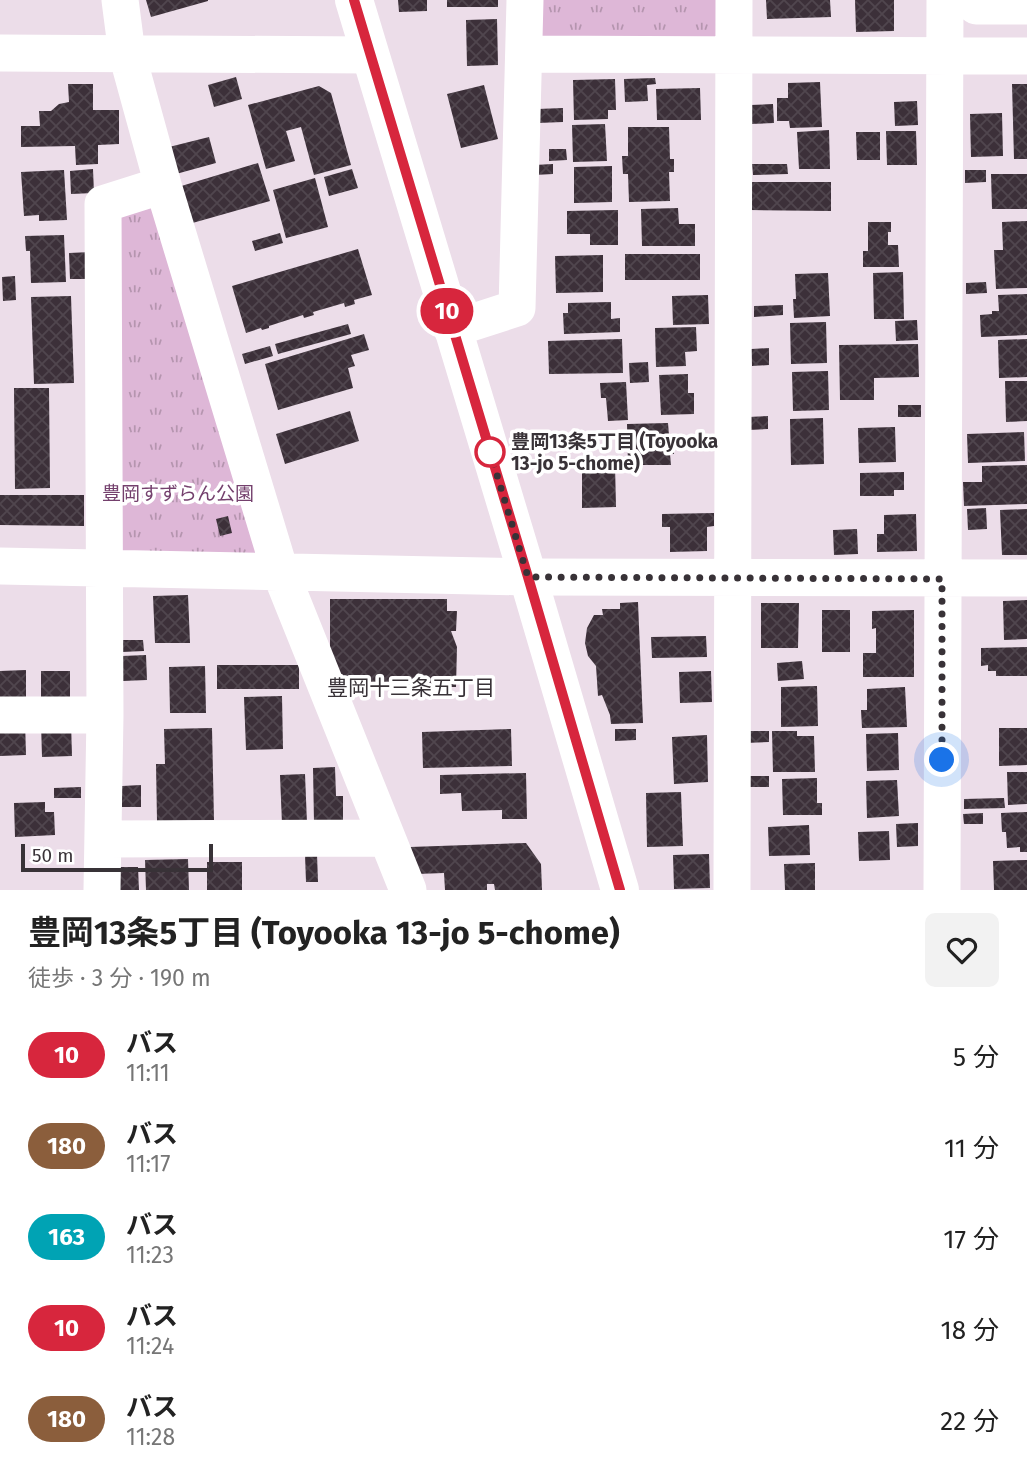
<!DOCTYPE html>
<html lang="ja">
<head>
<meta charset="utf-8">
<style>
  :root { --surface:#fff; --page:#f2f2f2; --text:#222; --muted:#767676 }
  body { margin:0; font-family:"Fira Sans","Noto Sans JP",sans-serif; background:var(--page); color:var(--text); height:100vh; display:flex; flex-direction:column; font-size:26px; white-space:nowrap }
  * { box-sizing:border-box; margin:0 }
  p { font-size:23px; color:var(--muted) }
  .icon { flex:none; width:38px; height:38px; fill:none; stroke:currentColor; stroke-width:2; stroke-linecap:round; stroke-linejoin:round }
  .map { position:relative; height:890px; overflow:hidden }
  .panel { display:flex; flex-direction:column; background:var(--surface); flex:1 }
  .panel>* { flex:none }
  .badge { padding:0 14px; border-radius:23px; font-size:24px; line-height:46px }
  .scale { position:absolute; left:21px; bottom:18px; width:192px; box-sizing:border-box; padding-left:7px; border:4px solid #383237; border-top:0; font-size:19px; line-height:24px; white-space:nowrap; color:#383237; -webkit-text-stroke:5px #fff; paint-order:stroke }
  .you { position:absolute; width:35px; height:35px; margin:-18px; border:5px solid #fff; border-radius:50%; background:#1a73e8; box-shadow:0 0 0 10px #1a73e833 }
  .map>.badge { position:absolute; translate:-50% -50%; box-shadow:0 0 0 4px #fff }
  .round { display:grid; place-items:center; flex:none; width:74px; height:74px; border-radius:10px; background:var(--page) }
  .summary { display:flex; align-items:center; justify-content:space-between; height:119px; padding:0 28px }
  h1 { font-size:33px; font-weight:700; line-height:52px }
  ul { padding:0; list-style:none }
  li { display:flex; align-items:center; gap:21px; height:91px; padding:0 28px }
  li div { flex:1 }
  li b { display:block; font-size:26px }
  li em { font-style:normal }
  li .badge { min-width:77px; font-weight:700; text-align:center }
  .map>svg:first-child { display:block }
  .park { fill:url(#park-tufts) }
  .building { fill:url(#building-cross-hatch) }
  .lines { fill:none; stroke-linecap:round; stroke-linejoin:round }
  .minor { stroke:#fff; stroke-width:37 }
  .major { stroke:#fff; stroke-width:38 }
  .line-casing { stroke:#fff; stroke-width:16 }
  .line { stroke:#d7263d; stroke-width:10 }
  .walk { stroke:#383237; stroke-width:7; stroke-dasharray:0 12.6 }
  .stop-dot { fill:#fff; stroke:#d7263d; stroke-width:3.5 }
  .labels { text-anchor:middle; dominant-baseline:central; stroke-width:7; stroke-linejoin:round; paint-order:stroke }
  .stop-label { font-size:19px; font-weight:bold; fill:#383237; stroke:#fff; text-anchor:start }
  .park-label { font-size:19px; fill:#74406d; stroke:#fff }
  .neighbourhood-label { font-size:21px; fill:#383237; stroke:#fff }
</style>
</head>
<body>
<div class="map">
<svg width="1027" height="890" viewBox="0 0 1027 890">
  <defs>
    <pattern id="park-tufts" width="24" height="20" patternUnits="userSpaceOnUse" patternTransform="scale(1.75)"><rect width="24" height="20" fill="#deb7d7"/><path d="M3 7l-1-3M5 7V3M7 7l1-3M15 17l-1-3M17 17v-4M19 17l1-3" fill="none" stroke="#b595af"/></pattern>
    <pattern id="building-cross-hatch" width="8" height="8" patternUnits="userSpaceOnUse" patternTransform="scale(1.75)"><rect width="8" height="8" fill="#3c3039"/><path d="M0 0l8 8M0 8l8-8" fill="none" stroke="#50464e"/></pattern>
  </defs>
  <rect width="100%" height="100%" fill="#ecdde9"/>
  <path class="park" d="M525,0h209v56l-210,-2z
    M163,185l117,386 -176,-3 -1,-364z"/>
  <path class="building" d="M146,0h62v1l-57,16z
    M398,0h29v11l-28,1z
    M447,0h51v7h-51z
    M766,0h64l1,17 -64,2z
    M855,0h39v31l-38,1z
    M497,19l1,46 -31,1 -1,-46z
    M236,77l6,22 -28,8 -6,-22z
    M655,78l1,6 -9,1 1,16 -23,1 -1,-23z
    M615,79l1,31h-8v9l-34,1 -1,-40z
    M820,82l2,45 -32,1 -1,-7h-12v-23h11v-15z
    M68,84h25v26h26v34l-21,1v19l-22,1 -1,-19 -54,1v-21h19l-1,-15h12l8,-7 10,-2z
    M1012,84h15v75h-13z
    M484,85l14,54 -37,9 -14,-54z
    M319,86l12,7 20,72 -37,10 -13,-48 -15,4 9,30 -29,8 -18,-64z
    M700,88l1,32h-44l-1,-31z
    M917,101l1,24 -23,1 -1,-24z
    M773,104l1,19 -23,1 -1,-19z
    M563,108v14l-25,1 -1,-14z
    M1002,113l1,43 -32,1 -1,-43z
    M605,124l2,37 -34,1 -1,-37z
    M628,127h41l1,32h4v13h-5l1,29 -41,1 -1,-28h-5l-1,-18h6z
    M829,130l1,39h-31l-2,-37z
    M886,131h30l1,34h-30z
    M856,132h24v28h-23z
    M209,137l7,26 -40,11 -7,-27z
    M549,149h17l1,11 -18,1z
    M258,163l12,38 -81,23 -11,-37z
    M553,164v10l-19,1v-10z
    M752,164h35l1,10 -35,1z
    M612,166v36l-38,1v-36z
    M93,169l1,24 -23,1 -1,-23z
    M352,169l6,19 -29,8 -5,-19z
    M64,170l3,50 -28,1v-6l-15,1 -3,-44z
    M965,170h21v12l-21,1z
    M991,174h36v35h-35z
    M315,178l13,49 -42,11 -13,-48z
    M750,182h81v29l-81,-1z
    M678,208l1,16h16v22h-53l-1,-37z
    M618,210v35h-28v-11h-23v-23z
    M1027,221v67l-31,1 -2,-39h9l-1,-28z
    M868,222h23v10h-3v13h10l1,22h-36v-16h5z
    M280,233l3,10 -28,8 -3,-10z
    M64,235l2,47 -35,1 -1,-32h-4l-1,-15z
    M358,249l14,46 -18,5 1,4 -10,3 -1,-4 -31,9 1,3 -10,3 -1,-3 -34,11v2l-7,2 -1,-2 -15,5 -14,-47z
    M91,252l1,27h-22l-1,-26z
    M625,254h75v26h-75z
    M603,255v37l-47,1 -1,-37z
    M903,272l1,47h-30l-1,-46z
    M828,273l2,43 -36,2 -1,-19h3l-1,-25z
    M15,276l1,24 -13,1 -1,-24z
    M986,282l1,11 -21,1v-11z
    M1027,294v41l-46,2 -1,-22 12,-1v-3h7l-1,-16z
    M708,295l1,29 -36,1 -1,-29z
    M71,296l3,87 -40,1 -3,-87z
    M611,302v17l9,-1v14l-56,2 -1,-21h5v-10z
    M783,305v10l-29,2v-11z
    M917,320l1,20 -22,1 -1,-20z
    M826,322l1,41 -36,1 -1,-41z
    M348,324l3,10 -73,20 -3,-10z
    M696,327l1,24 -12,1 1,14 -30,1 -1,-39z
    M364,334l5,16 -18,5 4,11 -7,2 5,20 -75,22 -13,-46z
    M622,339l1,34 -74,1 -1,-33z
    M1027,339v38l-28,1 -1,-38z
    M918,344l1,33 -45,1v22h-34l-1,-55z
    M270,346l3,10 -28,8 -3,-10z
    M769,348v17l-17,1 -1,-17z
    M648,362l1,20 -19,1 -1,-20z
    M828,371l1,39 -36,1 -1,-39z
    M688,374v19h6v21l-33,1 -2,-40z
    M1005,381h22v40l-21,1z
    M626,382l2,38 -20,1 -2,-23h-5l-1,-15z
    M14,388h35l1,100 -35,1z
    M898,405h23v12h-23z
    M350,411l9,30 -74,23 -9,-30z
    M768,416v13l-19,1 -1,-13z
    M823,418l1,46 -33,1 -1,-46z
    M668,423l1,12h5v19h-4l1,11h-43l-1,-41z
    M895,427l1,35 -37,1 -1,-35z
    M1024,432l1,29 -57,2 -1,-29z
    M615,465l1,42 -34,1v-42z
    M1027,465v39l-63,2 -1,-24h19v-16z
    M904,472v18h-10v6h-34v-23z
    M0,495h84v31l-84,-1z
    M986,508l1,21 -19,1 -1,-21z
    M1027,509v46h-25l-2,-45z
    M714,513v13l-7,1v24l-37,1v-25h-8v-13z
    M916,514l1,37 -40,1v-18h7v-19z
    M228,516l4,17 -12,3 -4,-17z
    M857,529l1,25 -24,1 -1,-25z
    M188,595l2,48h-35l-2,-47z
    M330,599h117v12h10l-1,20h-5l6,16 -1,40h-111l-15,-30z
    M1027,600v39l-23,1 -1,-39z
    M638,602l5,121 -32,1 -1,-9 -8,-20 -4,1 -2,-30 -8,-10 -3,-13 2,-15 7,-13h9l-1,-6h18v-6z
    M761,603h38l-1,45h-37z
    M822,610h28v42h-28z
    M914,610v67h-51v-24h13v-25l-4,1v-18z
    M706,636l1,21 -55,1 -1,-21z
    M121,640h22l1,11 -22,1z
    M1027,647v29h-31v-5h-8v-6l-7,1v-18z
    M146,655l1,25 -24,1 -1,-25z
    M802,661l2,18 -26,2 -1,-18z
    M217,665h82v24h-82z
    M205,666l1,47h-36l-1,-46z
    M26,670v37h-26v-36z
    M41,671h29v35l-29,1z
    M711,671l1,31 -32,1 -1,-31z
    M817,686l1,40 -37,1v-40z
    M905,687l2,40 -45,1 -1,-18h6v-21z
    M282,696l1,53 -37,1 -2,-53z
    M0,721h25l1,34 -26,1z
    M71,722l1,34 -30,1 -1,-34z
    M212,728l2,92 -57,1 -1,-57h9l-1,-35z
    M999,728h28v37l-28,1z
    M511,729l1,37 -89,2 -1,-36z
    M615,729h21v11l-21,1z
    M745,731h24v11l-24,1z
    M772,731h25v5h17l1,36h-42z
    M898,733l1,37 -32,1 -1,-37z
    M707,735l1,47 -34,2 -2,-47z
    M335,767l1,29h7v26l-29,1 -1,-55z
    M1007,772h20v32l-19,1z
    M526,773l1,46h-25v-9l-40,1 -1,-18 -21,1v-19z
    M305,774l2,49 -25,1 -2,-49z
    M745,776h24v11h-24z
    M817,778v25h5v12h-39l-1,-36z
    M897,780l2,36 -32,2 -1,-37z
    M141,785v22h-19v-21z
    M81,787v11h-27v-10z
    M681,792l2,54 -36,1 -1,-54z
    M1004,798l1,10 -41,1v-10z
    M45,802v10h9l1,23 -40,2 -1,-34z
    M1027,812v40h-7v-5l-13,1 -1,-16h-4l-1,-19z
    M983,813v11h-19l-1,-10z
    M918,823v23l-21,1 -1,-23z
    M809,825l1,30 -41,1 -1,-29z
    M889,831l1,29 -31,1 -1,-29z
    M526,843l15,21 1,26h-47l-1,-6h-7v6h-42l-1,-17 -27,1 -7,-27z
    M317,854l1,28h-12l-1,-27z
    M709,854l1,34 -36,1 -1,-34z
    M188,859l1,31h-43l-1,-30z
    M1027,860v30h-33l-1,-29z
    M207,862h35v28h-35z
    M815,863v27h-30l-1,-26z
    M120,867h18l1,23h-19z"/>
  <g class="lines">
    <path class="minor" d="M120,0l7,54 36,131 117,386 128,319
      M976,6h51
      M0,53l370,2
      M524,54l503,2
      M452,329l65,-21 8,-308
      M0,566l528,11 499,1
      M0,715h105
      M103,839l283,-1
      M102,890l3,-175 -2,-511 60,-19
      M732,890l2,-890
      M942,890l3,-890"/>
    <path class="major" d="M354,0l174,577 92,313"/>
  </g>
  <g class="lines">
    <g class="line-casing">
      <path id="line" d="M354,0l174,577 92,313"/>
    </g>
    <use href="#line" class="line"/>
    <path class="walk" d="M490,452l38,125 414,2v181"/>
  </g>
  <circle class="stop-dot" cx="490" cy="452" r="14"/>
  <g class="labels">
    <g class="stop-label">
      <text x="511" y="441">豊岡13条5丁目 (Toyooka<tspan x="511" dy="22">13-jo 5-chome)</tspan></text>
    </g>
    <g class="park-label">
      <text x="178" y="493">豊岡すずらん公園</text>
    </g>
    <g class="neighbourhood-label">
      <text x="411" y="688">豊岡十三条五丁目</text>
    </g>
  </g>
</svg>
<div class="scale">50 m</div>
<div class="you" style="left:942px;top:760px"></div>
<b class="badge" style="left:447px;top:311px;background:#d7263d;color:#fff">10</b>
</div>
<section class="panel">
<div class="summary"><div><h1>豊岡13条5丁目 (Toyooka 13-jo 5-chome)</h1><p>徒歩 · 3 分 · 190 m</p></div><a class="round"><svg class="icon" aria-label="heart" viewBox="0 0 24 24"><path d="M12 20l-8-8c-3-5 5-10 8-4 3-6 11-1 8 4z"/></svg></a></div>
<ul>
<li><span class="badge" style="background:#d7263d;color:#fff">10</span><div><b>バス</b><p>11:11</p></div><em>5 分</em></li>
<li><span class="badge" style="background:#8b5e3c;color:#fff">180</span><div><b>バス</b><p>11:17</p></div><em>11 分</em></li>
<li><span class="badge" style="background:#00a3b4;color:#fff">163</span><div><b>バス</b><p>11:23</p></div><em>17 分</em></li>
<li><span class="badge" style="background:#d7263d;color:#fff">10</span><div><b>バス</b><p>11:24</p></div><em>18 分</em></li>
<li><span class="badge" style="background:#8b5e3c;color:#fff">180</span><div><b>バス</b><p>11:28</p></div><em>22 分</em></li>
</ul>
</section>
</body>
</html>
